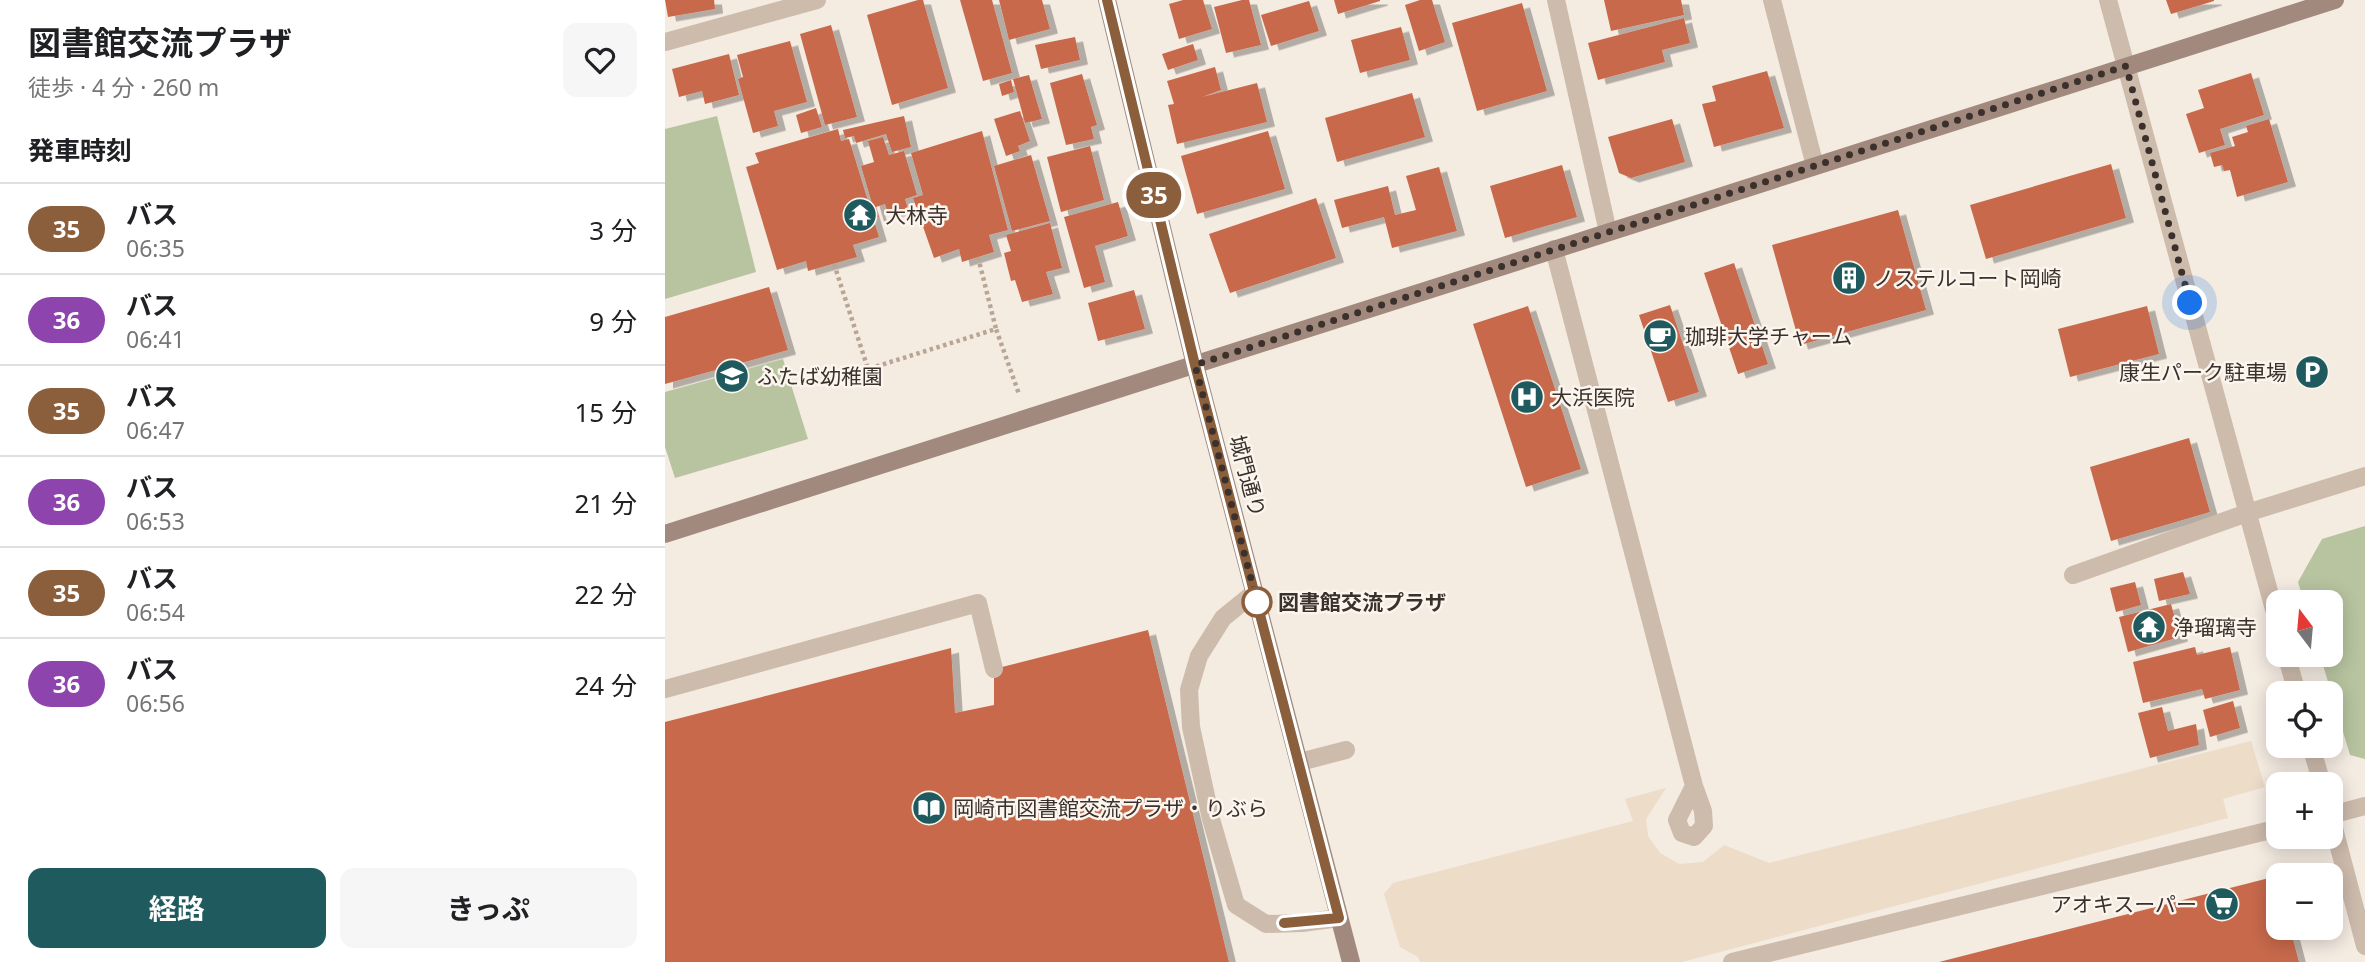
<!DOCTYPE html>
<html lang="ja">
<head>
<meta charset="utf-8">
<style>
  :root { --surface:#fff; --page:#f6f6f6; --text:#202124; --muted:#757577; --line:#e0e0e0; --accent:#1f5a5e }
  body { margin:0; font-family:"Noto Sans","Noto Sans JP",sans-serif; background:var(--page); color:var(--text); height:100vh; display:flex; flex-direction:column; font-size:26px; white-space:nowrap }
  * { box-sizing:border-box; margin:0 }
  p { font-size:23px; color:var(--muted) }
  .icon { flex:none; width:38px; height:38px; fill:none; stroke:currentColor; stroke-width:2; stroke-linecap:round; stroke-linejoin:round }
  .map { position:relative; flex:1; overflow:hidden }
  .side { display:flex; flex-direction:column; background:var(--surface); width:665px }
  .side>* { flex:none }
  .badge { padding:0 14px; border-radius:23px; font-size:24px; line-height:46px }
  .needle { width:46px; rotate:344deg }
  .buttons { position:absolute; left:1601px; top:590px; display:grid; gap:14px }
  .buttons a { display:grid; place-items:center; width:77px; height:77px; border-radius:14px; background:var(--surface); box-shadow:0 4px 18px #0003; font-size:35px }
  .you { position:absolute; width:35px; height:35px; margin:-18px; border:5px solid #fff; border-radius:50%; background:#1a73e8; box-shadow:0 0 0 10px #1a73e833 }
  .map>.badge { position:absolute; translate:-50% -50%; box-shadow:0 0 0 4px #fff }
  h2 { padding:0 28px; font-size:26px; line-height:63px }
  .round { display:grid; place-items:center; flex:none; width:74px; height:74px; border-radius:14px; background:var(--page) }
  .summary { display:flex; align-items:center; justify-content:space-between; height:119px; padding:0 28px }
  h1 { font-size:33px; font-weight:700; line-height:52px }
  .primary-button { display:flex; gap:14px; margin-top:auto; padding:14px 28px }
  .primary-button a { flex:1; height:80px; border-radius:14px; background:var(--accent); color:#fff; font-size:28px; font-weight:700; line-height:80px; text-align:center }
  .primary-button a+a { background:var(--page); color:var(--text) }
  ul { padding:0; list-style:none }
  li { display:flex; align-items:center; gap:21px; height:91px; padding:0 28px; border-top:2px solid var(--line) }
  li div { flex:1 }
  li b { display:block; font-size:26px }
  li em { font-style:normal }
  li .badge { min-width:77px; font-weight:700; text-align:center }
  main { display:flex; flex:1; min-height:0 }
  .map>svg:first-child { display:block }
  .green { fill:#b8c4a0 }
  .plaza { fill:#ecdcc8 }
  .building { fill:#c8694b; filter:url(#shadow) }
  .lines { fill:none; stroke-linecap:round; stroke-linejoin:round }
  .path { stroke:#b9a596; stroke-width:4.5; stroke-dasharray:3.5 3.5; stroke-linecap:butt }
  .lane { stroke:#cdbbac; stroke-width:18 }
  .street { stroke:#cdbbac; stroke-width:18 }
  .secondary { stroke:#a18a7d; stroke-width:18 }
  .line-casing { stroke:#fff; stroke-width:16 }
  .line { stroke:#8b5e3c; stroke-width:10 }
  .walk { stroke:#3b302b; stroke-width:7; stroke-dasharray:0 12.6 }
  .stop-dot { fill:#fff; stroke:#8b5e3c; stroke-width:3.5 }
  .labels { text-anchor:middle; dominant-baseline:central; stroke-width:5; stroke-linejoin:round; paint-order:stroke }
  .poi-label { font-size:21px; fill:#3b302b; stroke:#fbf5ee; text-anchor:start }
  .street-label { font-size:21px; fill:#3b302b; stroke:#fbf5ee }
  .stop-label { font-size:21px; font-weight:bold; fill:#3b302b; stroke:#fbf5ee; text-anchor:start }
</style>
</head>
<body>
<main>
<section class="side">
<div class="summary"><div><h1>図書館交流プラザ</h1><p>徒歩 · 4 分 · 260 m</p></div><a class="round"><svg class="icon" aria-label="heart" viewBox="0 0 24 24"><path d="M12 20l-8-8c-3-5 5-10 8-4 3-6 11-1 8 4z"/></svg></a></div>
<h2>発車時刻</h2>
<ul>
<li><span class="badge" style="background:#8b5e3c;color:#fff">35</span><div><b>バス</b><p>06:35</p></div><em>3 分</em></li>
<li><span class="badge" style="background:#8e44ad;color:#fff">36</span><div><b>バス</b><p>06:41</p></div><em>9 分</em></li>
<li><span class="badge" style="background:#8b5e3c;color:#fff">35</span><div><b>バス</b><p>06:47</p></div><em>15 分</em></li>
<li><span class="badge" style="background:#8e44ad;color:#fff">36</span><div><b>バス</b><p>06:53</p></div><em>21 分</em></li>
<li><span class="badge" style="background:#8b5e3c;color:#fff">35</span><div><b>バス</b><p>06:54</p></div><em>22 分</em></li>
<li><span class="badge" style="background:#8e44ad;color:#fff">36</span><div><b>バス</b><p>06:56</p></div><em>24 分</em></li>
</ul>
<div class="primary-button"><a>経路</a><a>きっぷ</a></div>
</section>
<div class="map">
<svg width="1700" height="962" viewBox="0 0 1700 962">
  <defs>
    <filter id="shadow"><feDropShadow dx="8" dy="4.5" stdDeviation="0" flood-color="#0004"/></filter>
  </defs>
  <rect width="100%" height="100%" fill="#f4ebe1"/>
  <path class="green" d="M52,116l39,156 -91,27v-170z
    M118,359l25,80 -133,39 -10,-31v-55z
    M1700,526v233l-15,-4 -30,-100 11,-1v-52h-27l-6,-20 24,-43z"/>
  <path class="plaza" d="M1586,741l14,46 -42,12 5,19 -546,144h-262l-2,-5 -18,-10 -16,-53 9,-11 240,-62 -8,-22 41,-11 -20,31 2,17 12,17 19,11 24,-2 21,-17 45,18z"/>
  <path class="building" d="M0,0h49l1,9 -47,8z
    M253,0h5l25,88 -56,17 -25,-90z
    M295,0h32l20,73 -29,8z
    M334,0h43l8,29 -41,11z
    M518,0h20l9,29 -33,10 -10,-35z
    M577,0h7l12,45 -35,8 -12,-46z
    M669,0h46v1l-42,13z
    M755,0h12l13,42 -26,9 -14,-46z
    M939,0h77l3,15 -73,16z
    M1501,0h48v1l-43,13z
    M644,1l10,30 -48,15 -10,-31z
    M857,3l25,88 -70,20 -25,-88z
    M1019,18l6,25 -28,7 3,12 -67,18 -10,-37z
    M166,25l26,92 -32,8 -25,-91z
    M736,27l9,33 -50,13 -9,-33z
    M410,37l5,23 -39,9 -6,-24z
    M125,41l17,61 -33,9 4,15 -25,7 -15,-54 5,-2 -6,-22z
    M528,44l5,16 -30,10 -6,-16z
    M64,54l10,41 -34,9 -3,-13 -23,6 -7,-28z
    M550,67l6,23 -19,7 55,-14 10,39 -90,22 -9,-39 6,-1 -7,-23z
    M1102,71l17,57 -70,19 -12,-43 14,-3 -4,-15z
    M1586,73l13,42 -44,14 5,16 -26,8 -13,-39 18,-6 -6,-18z
    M417,74l15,51 -6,2 3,12 -28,6 -16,-62z
    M364,75l13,44 -17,4 -12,-44z
    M346,80l3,12 -12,4 -3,-12z
    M747,93l13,44 -88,25 -12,-44z
    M151,108l6,19 -21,6 -5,-18z
    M355,111l10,30 -12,5 2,5 -14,5 -12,-37z
    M239,116l7,31 -19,5 -6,-18 -30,9 -2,-7 -9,2 -2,-8z
    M1007,119l13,43 -54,16 -12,-5 -11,-36z
    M1604,119l19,63 -51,15 -7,-27 -6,1 -2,-6 -8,2 -4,-14 25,-7 -3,-9 16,-5 -2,-6z
    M173,129l3,12 8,-2 30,98 -26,8 4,12 -49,14 -2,-10 -29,9 -31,-103 13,-4 -4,-10z
    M317,131l26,99 -19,5 5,17 -32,10 -3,-13 -25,9 -21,-60 10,-3 -12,-42z
    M603,131l17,58 -88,25 -16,-58z
    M218,137l6,18 15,-4 13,44 -12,4 3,10 -20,5 -3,-10 -9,3 3,10h-3l-15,-51 13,-4 -6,-21z
    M425,146l14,54 -43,12 -14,-55z
    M366,155l19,66 -38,10 -18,-65z
    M1446,164l15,54 -140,41 -16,-54z
    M897,165l15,52 -72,21 -15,-52z
    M774,167l18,64 -65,17 -8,-31 -42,11 -8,-28 54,-14 7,29 21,-5 -10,-34z
    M651,198l20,60 -106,35 -21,-59z
    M453,202l10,34 -33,10 10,36 -21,6 -20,-71z
    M1233,210l28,100 -126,35 -28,-100z
    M385,223l12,45 -16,4 7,22 -31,8 -7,-22 -4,1 -7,-28 7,-2 -5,-16z
    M1069,263l34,101 -30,10 -34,-101z
    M104,287l19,63 -123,34v-67z
    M469,290l11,39 -47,12 -10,-38z
    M1005,305l29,87 -31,10 -29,-87z
    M863,306l53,163 -55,18 -53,-163z
    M1482,306l12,48 -89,23 -12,-48z
    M1524,438l21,74 -99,29 -21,-74z
    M1518,572l7,22 -31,7 -5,-22z
    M1470,582l6,23 -25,7 -6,-24z
    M1506,604l9,33 -52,15 -9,-35z
    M483,630l81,332h-564v-240l286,-74 4,65 39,-8v-36z
    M1530,647l2,8 33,-8 10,43 -35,9 -3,-10 -59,14 -10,-41z
    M1568,701l7,27 -30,9 -7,-27z
    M1497,707l6,24 28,-7 3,21 -49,13 -12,-45z
    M1612,876l2,52h11l9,34h-360z"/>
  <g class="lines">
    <path class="path" d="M313,257l18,72
      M169,264l34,105 128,-40 23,65"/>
    <path class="lane" d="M1408,575l174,-62
      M590,592l-32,26 -24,38 -10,34 2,37 20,92 25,86 30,19 36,-1 37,-5
      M0,689l313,-86 16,66
      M635,762l46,-12"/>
    <path class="street" d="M891,0l52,232
      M1107,0l43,166
      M1443,0l171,628
      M0,42l152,-42
      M889,249l140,537 9,25 1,15 -10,11 -12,-4 -5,-13 17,-34
      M1582,513l118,-37
      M1621,654l11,39
      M1646,746l11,38
      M1666,815l34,-9
      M1666,817l34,129
      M1067,962l547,-134"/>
    <path class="secondary" d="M442,0l88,365 156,597
      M0,534l1670,-534"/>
  </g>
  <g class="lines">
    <g class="line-casing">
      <path id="line" d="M442,0l88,365 144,553 -55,5"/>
    </g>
    <use href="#line" class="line"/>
    <path class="walk" d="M592,602l-62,-237 931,-299 64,237"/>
  </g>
  <defs>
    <g id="temple-disc" transform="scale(1.75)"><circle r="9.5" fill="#1f5a5e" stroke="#fbf5ee"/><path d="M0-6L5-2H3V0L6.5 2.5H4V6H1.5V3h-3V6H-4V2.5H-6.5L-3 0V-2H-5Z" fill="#fff"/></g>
    <g id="building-disc" transform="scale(1.75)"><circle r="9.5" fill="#1f5a5e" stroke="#fbf5ee"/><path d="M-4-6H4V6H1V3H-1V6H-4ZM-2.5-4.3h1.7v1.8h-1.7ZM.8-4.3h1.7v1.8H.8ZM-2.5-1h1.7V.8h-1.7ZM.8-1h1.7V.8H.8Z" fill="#fff"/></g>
    <g id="cafe-disc" transform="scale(1.75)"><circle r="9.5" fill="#1f5a5e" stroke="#fbf5ee"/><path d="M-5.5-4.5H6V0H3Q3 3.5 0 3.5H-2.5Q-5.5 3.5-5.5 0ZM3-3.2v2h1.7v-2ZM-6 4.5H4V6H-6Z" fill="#fff"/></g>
    <g id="parking-disc" transform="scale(1.75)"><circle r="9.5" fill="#1f5a5e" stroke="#fbf5ee"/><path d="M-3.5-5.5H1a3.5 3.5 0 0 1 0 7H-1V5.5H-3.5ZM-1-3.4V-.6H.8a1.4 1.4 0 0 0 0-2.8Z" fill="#fff"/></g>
    <g id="school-disc" transform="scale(1.75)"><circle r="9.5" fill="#1f5a5e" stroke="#fbf5ee"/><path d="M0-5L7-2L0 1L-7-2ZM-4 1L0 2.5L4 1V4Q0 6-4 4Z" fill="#fff"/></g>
    <g id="hospital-disc" transform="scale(1.75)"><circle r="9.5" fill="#1f5a5e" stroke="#fbf5ee"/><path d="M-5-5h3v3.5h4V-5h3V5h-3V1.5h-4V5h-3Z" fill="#fff"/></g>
    <g id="library-disc" transform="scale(1.75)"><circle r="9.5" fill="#1f5a5e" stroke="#fbf5ee"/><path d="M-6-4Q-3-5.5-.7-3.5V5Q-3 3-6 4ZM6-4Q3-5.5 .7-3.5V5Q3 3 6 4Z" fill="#fff"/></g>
    <g id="supermarket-disc" transform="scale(1.75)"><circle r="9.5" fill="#1f5a5e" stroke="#fbf5ee"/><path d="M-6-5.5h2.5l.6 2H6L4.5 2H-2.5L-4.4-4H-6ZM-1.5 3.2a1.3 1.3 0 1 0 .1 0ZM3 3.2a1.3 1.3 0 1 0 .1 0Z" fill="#fff"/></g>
  </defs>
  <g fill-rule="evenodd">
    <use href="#temple-disc" x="195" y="215"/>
    <use href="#building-disc" x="1184" y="278"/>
    <use href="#cafe-disc" x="995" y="336"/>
    <use href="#parking-disc" x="1647" y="372"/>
    <use href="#school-disc" x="67" y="376"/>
    <use href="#hospital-disc" x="862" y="397"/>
    <use href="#temple-disc" x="1484" y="627"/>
    <use href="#library-disc" x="264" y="808"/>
    <use href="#supermarket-disc" x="1557" y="904"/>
  </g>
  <circle class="stop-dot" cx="592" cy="602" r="14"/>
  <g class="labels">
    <g class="poi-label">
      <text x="220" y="215">大林寺</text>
      <text x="1208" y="278">ノステルコート岡崎</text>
      <text x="1020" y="336">珈琲大学チャーム</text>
      <text x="1622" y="372" text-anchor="end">康生パーク駐車場</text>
      <text x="92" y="376">ふたば幼稚園</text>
      <text x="886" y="397">大浜医院</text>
      <text x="1508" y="627">浄瑠璃寺</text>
      <text x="288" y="808">岡崎市図書館交流プラザ・りぶら</text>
      <text x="1532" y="904" text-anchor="end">アオキスーパー</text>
    </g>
    <g class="street-label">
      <text transform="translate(583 476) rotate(75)">城門通り</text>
    </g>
    <g class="stop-label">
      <text x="613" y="602">図書館交流プラザ</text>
    </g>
  </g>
</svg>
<div class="buttons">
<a><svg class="needle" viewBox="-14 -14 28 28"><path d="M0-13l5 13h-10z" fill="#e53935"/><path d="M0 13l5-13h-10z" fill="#757577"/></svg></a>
<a><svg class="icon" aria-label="locate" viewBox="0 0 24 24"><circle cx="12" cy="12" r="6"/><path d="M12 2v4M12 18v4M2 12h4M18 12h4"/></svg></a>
<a>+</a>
<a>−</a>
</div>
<div class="you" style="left:1525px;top:303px"></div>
<b class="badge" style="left:489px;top:195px;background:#8b5e3c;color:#fff">35</b>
</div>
</main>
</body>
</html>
